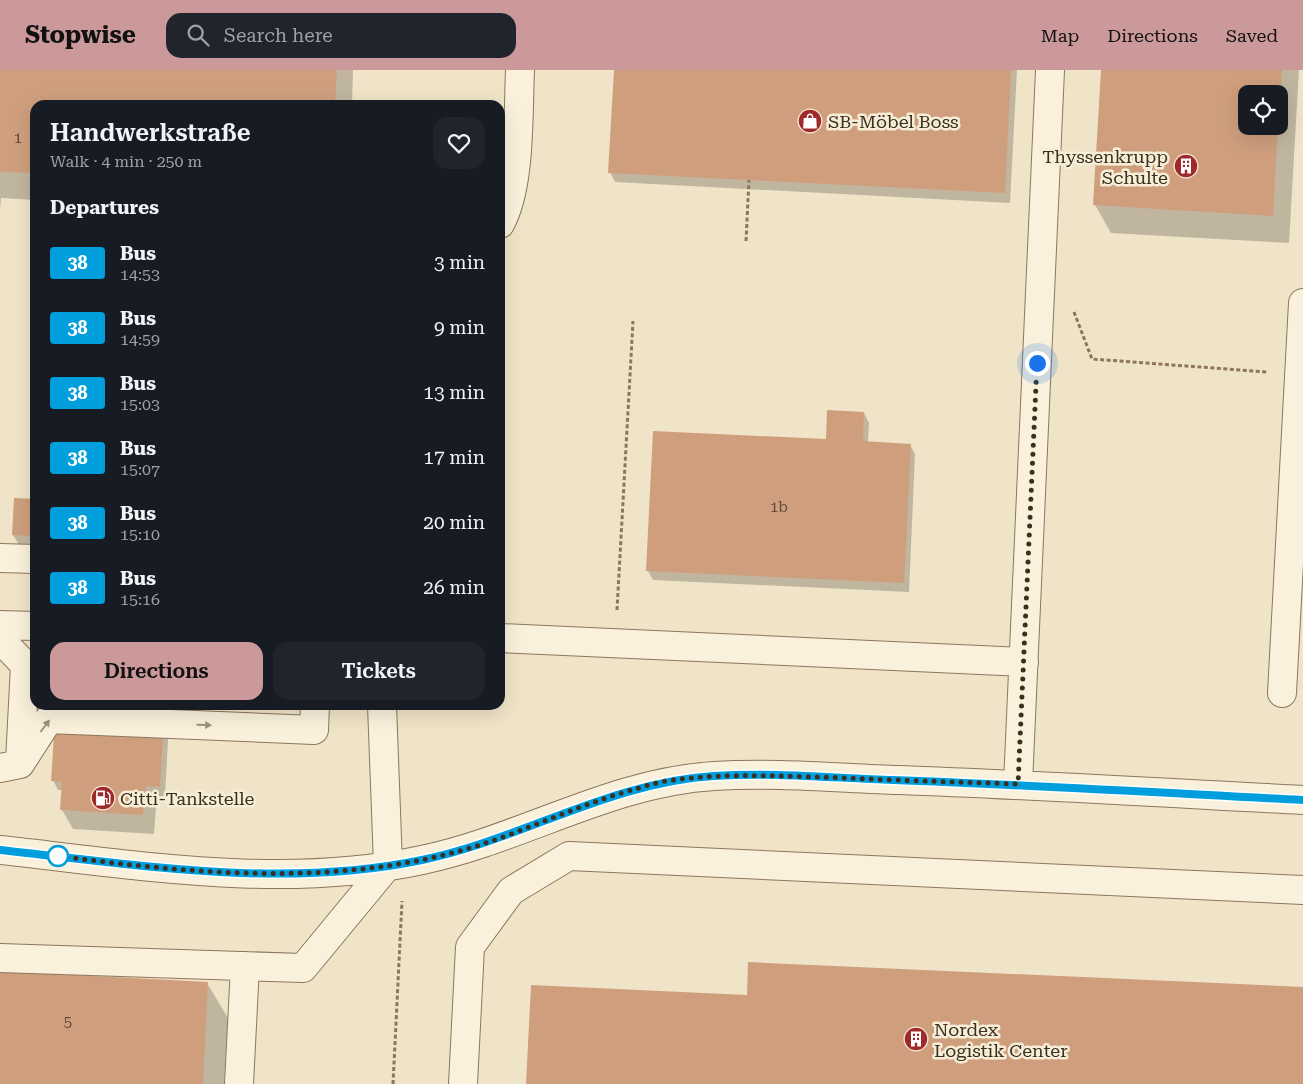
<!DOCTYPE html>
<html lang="en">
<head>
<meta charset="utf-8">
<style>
  :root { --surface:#171b24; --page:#20242c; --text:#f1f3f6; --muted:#9ea1a6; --accent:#cc999b }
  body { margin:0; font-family:"Roboto Serif",serif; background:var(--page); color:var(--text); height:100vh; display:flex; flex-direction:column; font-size:19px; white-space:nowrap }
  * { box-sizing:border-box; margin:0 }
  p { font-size:16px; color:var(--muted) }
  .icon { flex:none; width:28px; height:28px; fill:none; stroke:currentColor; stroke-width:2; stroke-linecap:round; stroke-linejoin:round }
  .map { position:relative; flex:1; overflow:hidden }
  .panel { position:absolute; left:30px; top:30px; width:475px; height:610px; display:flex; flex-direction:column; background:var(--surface); border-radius:15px; box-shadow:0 5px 20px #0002 }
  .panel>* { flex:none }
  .badge { padding:0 10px; border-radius:4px; font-size:18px; line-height:32px }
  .tools { position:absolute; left:1238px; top:15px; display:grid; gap:10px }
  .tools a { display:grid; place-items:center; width:50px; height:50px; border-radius:10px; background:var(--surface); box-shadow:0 5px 20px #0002; font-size:25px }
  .you { position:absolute; width:25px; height:25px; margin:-12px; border:4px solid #fff; border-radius:50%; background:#1a73e8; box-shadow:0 0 0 8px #1a73e833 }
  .map>.badge { position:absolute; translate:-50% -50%; box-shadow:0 0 0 2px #fff }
  h2 { padding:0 20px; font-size:19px; line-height:45px }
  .round { display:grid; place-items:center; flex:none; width:52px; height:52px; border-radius:15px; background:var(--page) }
  .summary { display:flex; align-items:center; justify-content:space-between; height:85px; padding:0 20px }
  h1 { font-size:24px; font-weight:600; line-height:38px }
  .button { display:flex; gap:10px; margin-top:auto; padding:10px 20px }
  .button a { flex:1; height:58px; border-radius:15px; background:var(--accent); color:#111; font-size:20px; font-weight:600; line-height:58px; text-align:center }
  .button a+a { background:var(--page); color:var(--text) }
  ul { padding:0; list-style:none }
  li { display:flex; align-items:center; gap:15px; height:65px; padding:0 20px }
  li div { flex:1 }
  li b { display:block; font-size:19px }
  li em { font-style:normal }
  li .badge { min-width:55px; font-weight:700; text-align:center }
  header { display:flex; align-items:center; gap:30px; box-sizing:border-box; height:70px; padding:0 25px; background:var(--accent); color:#111 }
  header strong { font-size:24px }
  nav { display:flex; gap:28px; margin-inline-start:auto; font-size:18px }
  .search { width:350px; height:45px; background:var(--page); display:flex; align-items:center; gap:12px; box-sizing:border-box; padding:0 18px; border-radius:15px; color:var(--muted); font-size:19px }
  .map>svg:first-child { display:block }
  .shadow { fill:#0003; fill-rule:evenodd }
  .building { fill:#cf9f7d }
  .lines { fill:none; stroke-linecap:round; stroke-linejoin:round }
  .minor-casing { stroke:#8d765c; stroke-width:30 }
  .path { stroke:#8d765c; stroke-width:3; stroke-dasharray:4 2.5; stroke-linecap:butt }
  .minor { stroke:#faf1dc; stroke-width:28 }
  .oneway { fill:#9c907e }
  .line-casing { stroke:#fff; stroke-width:11 }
  .line { stroke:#009edd; stroke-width:8 }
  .walk { stroke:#3d2e20; stroke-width:5; stroke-dasharray:0 9 }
  .stop-dot { fill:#fff; stroke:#009edd; stroke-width:2.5 }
  .labels { text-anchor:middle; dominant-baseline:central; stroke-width:5; stroke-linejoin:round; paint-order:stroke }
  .number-label { font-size:15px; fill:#624a37 }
  .poi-label { font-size:18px; fill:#3d2e20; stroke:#f7eed8; text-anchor:start }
</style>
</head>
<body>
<header>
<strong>Stopwise</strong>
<div class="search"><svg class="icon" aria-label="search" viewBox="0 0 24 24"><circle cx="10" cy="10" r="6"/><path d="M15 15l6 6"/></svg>Search here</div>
<nav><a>Map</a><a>Directions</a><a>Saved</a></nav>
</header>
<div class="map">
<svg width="1303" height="1014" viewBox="0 0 1303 1014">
  <rect width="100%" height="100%" fill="#f0e4c8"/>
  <path class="shadow" d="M0,0h353l-1,35h-317v95l-34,-2 -1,13z
    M615,0h402l-7,133 -395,-21 -5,-10z
    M1102,0h197l-10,173 -178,-10 -16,-28zM1246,24h33v32h-33z
    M864,343l5,10 -1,20 42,2 5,9 -6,138 -256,-12 -5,-9z
    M35,430v55l-10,-1 -12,-19z
    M57,635h113l-5,91h-16l7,11 -2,27 -81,-5 -11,-19 1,-20h-5l-5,-10z
    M0,902l207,11 21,35 -4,66h-224z"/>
  <path class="building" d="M0,0h337l-2,35h-300v68l-35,-1z
    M614,0h397l-6,123 -397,-20z
    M1101,0h181l-2,24h-34v32h32l-5,90 -180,-11z
    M827,340l37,2 -1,29 48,3 -7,139 -258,-12 7,-140 173,8z
    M14,428l21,1v37l-23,-1z
    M56,635h109l-5,82 -14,-1 -3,29 -83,-5 2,-28 -11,-1z
    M748,892l555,25v97h-777l5,-99 216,10z
    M0,901l208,11 -5,102h-203z"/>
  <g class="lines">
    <g class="minor-casing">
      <path id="minor" d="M500,154c21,-37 18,-111 20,-154
        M0,488l35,1
        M0,555l35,1
        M500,568l524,24
        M0,569l25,26 -5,97
        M1282,623l21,-390
        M382,635l6,160
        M0,698l20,-4 29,-45 265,11 1,-25
        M1018,714l32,-714
        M0,780c139,15 283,40 422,10 100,-21 189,-78 292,-84 61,-4 124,2 185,4 135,5 269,13 404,20
        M0,888l303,10 85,-103
        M239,1014l6,-118
        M463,1014l7,-137 41,-56 58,-35 734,34"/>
    </g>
    <path class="path" d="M746,171l3,-61
      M1074,242l18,47 175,13
      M617,540l16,-289
      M393,1014l9,-183"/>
    <use href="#minor" class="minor"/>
  </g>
  <defs><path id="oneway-solid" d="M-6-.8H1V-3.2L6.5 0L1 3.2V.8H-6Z" transform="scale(1.25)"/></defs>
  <g class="oneway">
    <use href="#oneway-solid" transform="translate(204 655) rotate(2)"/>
    <use href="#oneway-solid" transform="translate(45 656) rotate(-53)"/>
  </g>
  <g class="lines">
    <g class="line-casing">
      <path id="line" d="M0,780c139,15 283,39 422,10 100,-21 189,-78 292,-84 59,-4 119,2 179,4 137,5 273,13 410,20"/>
    </g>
    <use href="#line" class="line"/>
    <path class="walk" d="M58,786c130,17 265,30 394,-3 62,-16 119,-46 180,-63 11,-3 22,-7 34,-9 51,-8 104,-5 156,-4 65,3 130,5 196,7l19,-421"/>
  </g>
  <defs>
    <g id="shop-disc" transform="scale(1.25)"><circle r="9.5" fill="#9e2a2b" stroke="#f7eed8"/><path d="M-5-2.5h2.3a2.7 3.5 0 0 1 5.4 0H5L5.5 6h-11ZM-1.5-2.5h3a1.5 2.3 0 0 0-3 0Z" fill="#fff"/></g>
    <g id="building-disc" transform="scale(1.25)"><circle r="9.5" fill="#9e2a2b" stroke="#f7eed8"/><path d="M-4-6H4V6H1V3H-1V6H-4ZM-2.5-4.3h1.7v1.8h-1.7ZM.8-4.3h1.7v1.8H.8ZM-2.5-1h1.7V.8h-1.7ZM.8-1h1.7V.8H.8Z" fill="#fff"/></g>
    <g id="fuel-disc" transform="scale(1.25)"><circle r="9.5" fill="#9e2a2b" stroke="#f7eed8"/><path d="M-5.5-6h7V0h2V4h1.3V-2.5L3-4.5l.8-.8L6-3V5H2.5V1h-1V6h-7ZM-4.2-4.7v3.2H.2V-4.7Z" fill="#fff"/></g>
  </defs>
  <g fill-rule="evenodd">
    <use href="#shop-disc" x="810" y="51"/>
    <use href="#building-disc" x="1186" y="96"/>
    <use href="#fuel-disc" x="103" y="728"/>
    <use href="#building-disc" x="916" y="969"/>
  </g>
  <circle class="stop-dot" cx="58" cy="786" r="10"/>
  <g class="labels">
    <g class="number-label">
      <text x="18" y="68">1</text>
      <text x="779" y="437">1b</text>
      <text x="68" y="952">5</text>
    </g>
    <g class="poi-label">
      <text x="828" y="51">SB-Möbel Boss</text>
      <text x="1168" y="86" text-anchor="end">Thyssenkrupp<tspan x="1168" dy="21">Schulte</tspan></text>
      <text x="120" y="728">Citti-Tankstelle</text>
      <text x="934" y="959">Nordex<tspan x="934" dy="21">Logistik Center</tspan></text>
    </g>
  </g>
</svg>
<div class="tools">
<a><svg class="icon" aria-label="locate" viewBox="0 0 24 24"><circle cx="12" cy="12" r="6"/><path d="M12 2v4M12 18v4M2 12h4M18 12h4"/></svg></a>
</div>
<div class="you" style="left:1037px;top:293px"></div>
<section class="panel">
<div class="summary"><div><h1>Handwerkstraße</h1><p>Walk · 4 min · 250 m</p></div><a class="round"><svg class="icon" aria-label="heart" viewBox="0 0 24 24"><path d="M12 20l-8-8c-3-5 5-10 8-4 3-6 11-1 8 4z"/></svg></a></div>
<h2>Departures</h2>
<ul>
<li><span class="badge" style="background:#009edd;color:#fff">38</span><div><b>Bus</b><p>14:53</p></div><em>3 min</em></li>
<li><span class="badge" style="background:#009edd;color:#fff">38</span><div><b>Bus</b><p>14:59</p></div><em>9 min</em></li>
<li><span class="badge" style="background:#009edd;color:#fff">38</span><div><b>Bus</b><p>15:03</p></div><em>13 min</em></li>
<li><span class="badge" style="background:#009edd;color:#fff">38</span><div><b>Bus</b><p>15:07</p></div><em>17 min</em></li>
<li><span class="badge" style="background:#009edd;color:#fff">38</span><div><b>Bus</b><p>15:10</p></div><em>20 min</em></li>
<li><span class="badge" style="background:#009edd;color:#fff">38</span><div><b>Bus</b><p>15:16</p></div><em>26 min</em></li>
</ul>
<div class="button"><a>Directions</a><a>Tickets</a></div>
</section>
</div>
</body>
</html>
